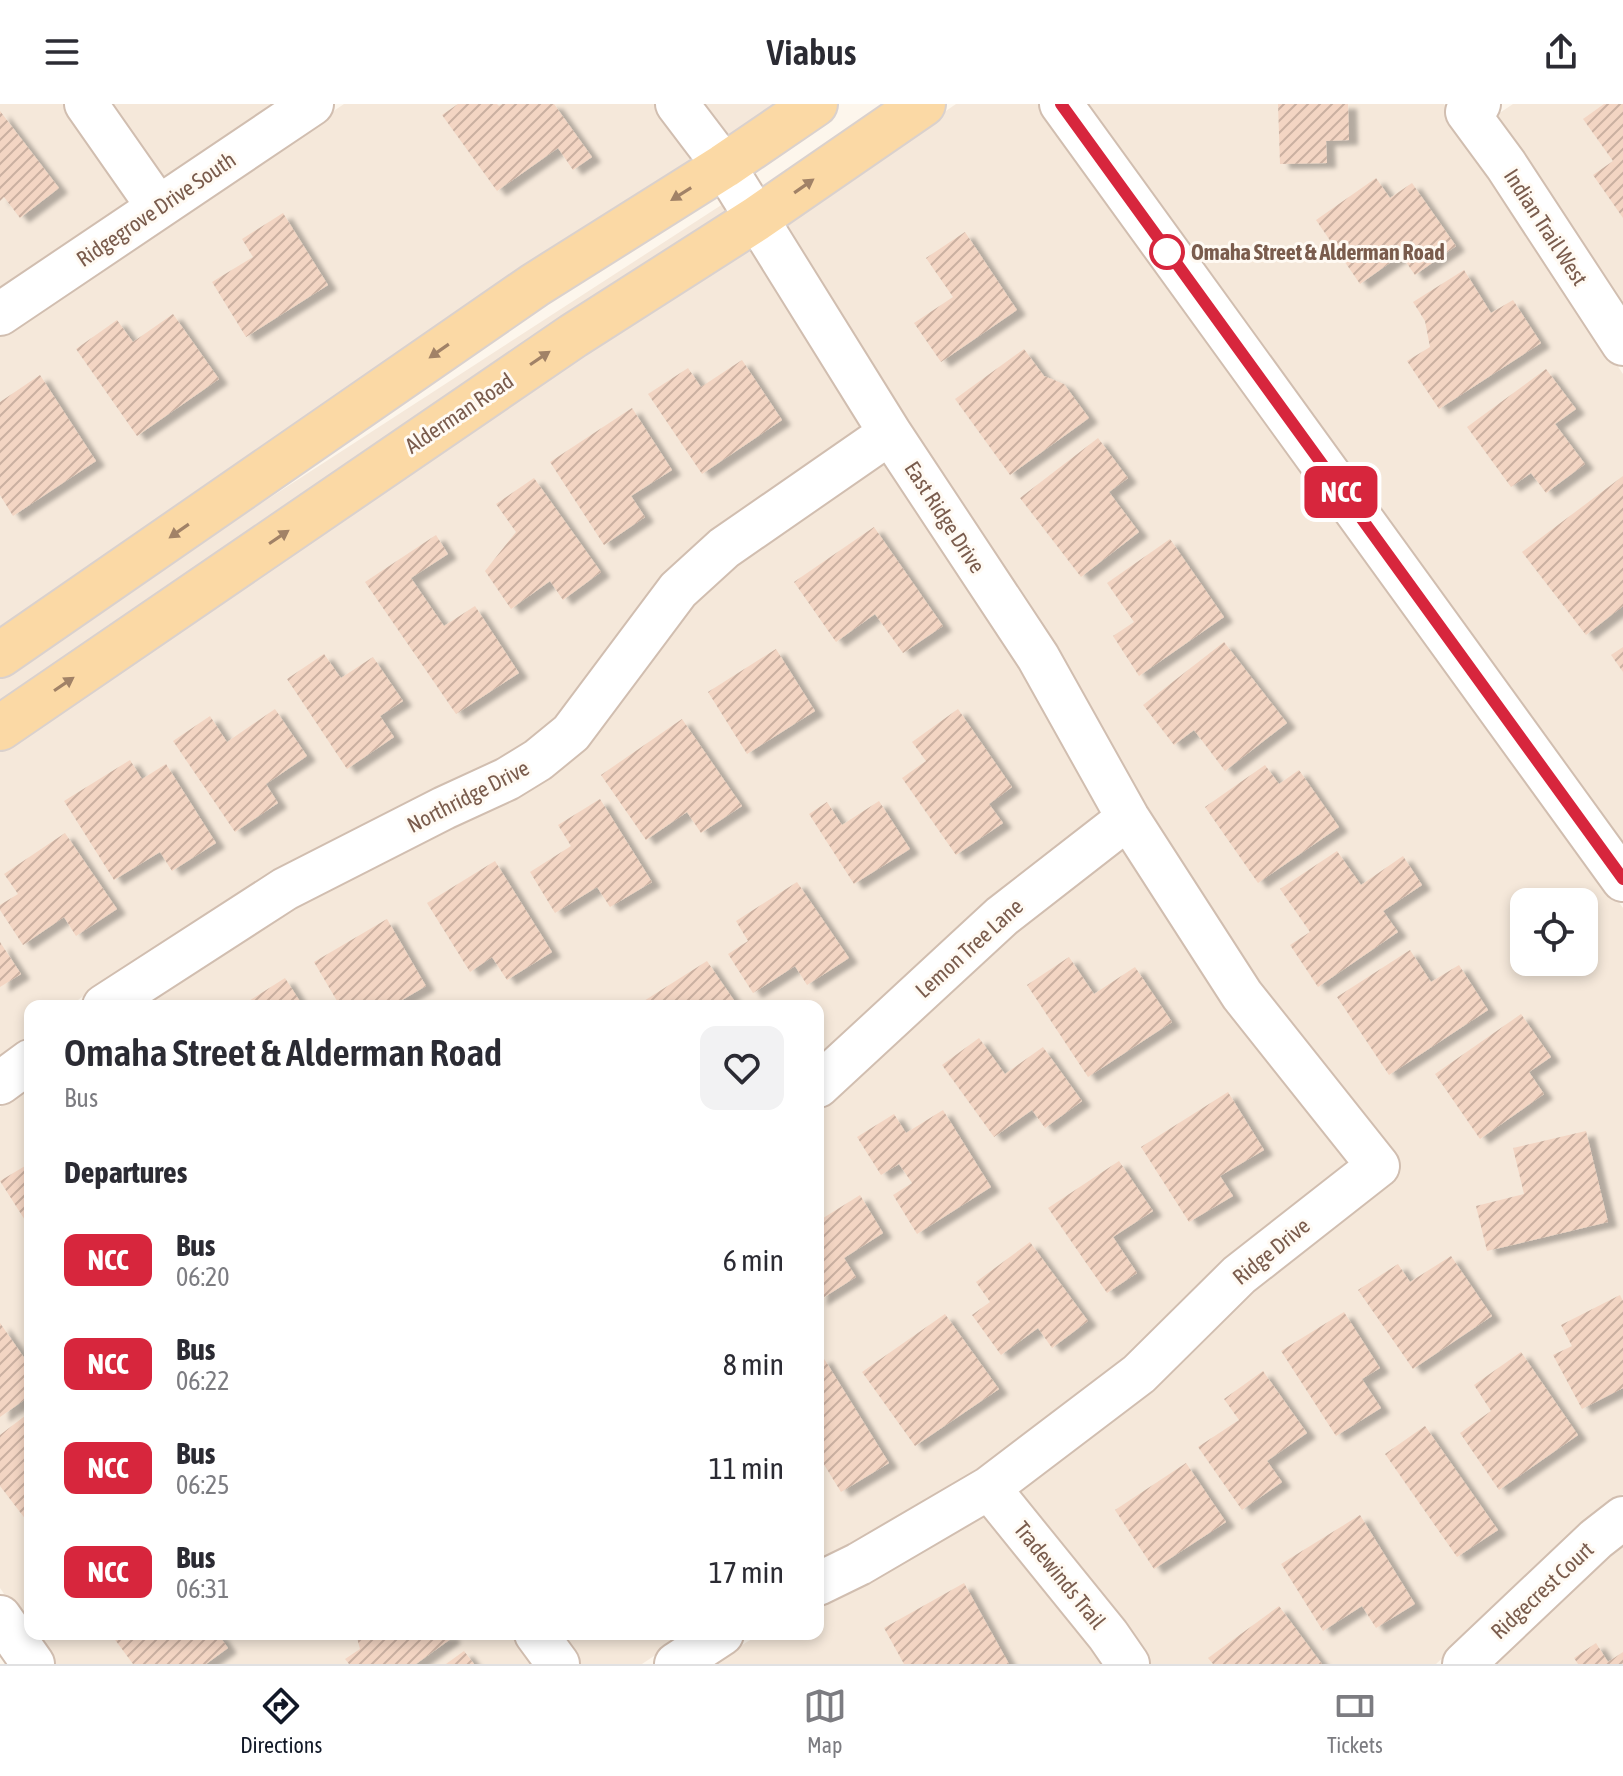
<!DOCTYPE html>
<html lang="en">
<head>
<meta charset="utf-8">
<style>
  :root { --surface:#fff; --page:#f2f2f3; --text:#2b2b33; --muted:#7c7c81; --line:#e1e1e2; --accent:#111827 }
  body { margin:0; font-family:"Asap Condensed",sans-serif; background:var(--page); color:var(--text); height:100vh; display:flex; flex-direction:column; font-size:30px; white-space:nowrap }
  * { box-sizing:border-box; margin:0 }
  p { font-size:26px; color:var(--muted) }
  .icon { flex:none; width:44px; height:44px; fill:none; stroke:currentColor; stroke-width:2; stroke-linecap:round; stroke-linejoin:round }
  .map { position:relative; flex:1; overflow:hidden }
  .details { position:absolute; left:24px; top:896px; width:800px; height:640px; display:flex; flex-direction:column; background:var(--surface); border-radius:16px; box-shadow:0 4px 12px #0003 }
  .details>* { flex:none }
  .badge { padding:0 16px; border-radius:12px; font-size:28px; line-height:52px }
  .controls { position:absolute; left:1510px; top:784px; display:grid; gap:16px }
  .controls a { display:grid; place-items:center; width:88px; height:88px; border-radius:16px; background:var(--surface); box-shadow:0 4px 12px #0003; font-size:40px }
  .map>.badge { position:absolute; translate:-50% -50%; box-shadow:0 0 0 4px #fff }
  h2 { padding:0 40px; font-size:30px; line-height:72px }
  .round { display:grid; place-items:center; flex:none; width:84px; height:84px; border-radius:16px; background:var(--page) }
  .summary { display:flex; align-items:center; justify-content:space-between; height:136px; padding:0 40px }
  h1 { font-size:38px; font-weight:600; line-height:60px }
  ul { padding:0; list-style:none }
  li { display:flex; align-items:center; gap:24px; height:104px; padding:0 40px }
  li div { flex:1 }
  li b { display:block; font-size:30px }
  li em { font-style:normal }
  li .badge { min-width:88px; font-weight:700; text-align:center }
  header { display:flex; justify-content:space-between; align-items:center; height:104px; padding:0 40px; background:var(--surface); font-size:36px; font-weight:600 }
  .dock { display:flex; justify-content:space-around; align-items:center; height:112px; border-top:2px solid var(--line); background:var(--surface); font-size:22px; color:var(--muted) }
  .dock a { display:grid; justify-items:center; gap:4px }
  .dock .current { color:var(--accent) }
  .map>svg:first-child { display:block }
  .residential { fill:#f5e8da; fill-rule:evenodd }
  .building { fill:url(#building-hatch); filter:url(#shadow) }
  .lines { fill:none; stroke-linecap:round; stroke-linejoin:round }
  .minor-casing { stroke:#d1beb0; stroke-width:46 }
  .major-casing { stroke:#dad1cd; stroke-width:48 }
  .minor { stroke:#fff; stroke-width:42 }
  .major { stroke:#fbd9a5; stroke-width:44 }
  .oneway { fill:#a18267 }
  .line-casing { stroke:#fff; stroke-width:18 }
  .line { stroke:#d7263d; stroke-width:12 }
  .stop-dot { fill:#fff; stroke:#d7263d; stroke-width:4 }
  .labels { text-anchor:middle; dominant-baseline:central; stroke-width:6; stroke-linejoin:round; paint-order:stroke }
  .street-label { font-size:22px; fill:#7a5c4d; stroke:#fffaf3 }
  .stop-label { font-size:22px; font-weight:bold; fill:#7a5c4d; stroke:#fffaf3; text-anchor:start }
</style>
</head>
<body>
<header><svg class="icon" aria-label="menu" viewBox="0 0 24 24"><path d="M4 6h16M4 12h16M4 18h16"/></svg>Viabus<svg class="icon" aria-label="share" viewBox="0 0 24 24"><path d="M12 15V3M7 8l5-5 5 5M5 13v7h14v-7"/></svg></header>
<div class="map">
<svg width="1623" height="1560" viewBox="0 0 1623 1560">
  <defs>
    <pattern id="building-hatch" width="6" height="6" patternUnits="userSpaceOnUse" patternTransform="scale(2)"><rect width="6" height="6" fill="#f3d5c3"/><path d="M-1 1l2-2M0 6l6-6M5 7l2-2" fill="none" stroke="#cab0a1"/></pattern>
    <filter id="shadow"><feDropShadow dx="9" dy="5" stdDeviation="2" flood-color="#0004"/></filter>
  </defs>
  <rect width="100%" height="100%" fill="#fdf6ec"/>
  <path class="residential" d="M0,0h65l68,97 -133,90z
    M106,0h172l-117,78z
    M344,0h312l43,56 -699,472v-295z
    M698,0h84l-55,38z
    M956,0h84l583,804v586l-39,31 -148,139h-288l-134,-171 237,-203 138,-109 -133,-196 -476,-760zM1524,798h60v60h-60z
    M1082,0h362l179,270v477z
    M1513,0h110v209l-131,-195z
    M726,98l6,9 -732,494v-27l132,-91z
    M752,140l114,183 -308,293 -31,25 -433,243 -24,18h-40v30l-30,23v-308l583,-400z
    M887,354l136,207 82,148 -287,248v-55h-679l156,-100 157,-81 284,-262z
    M1125,741l228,316 -226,199 -149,113 -160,90v-451l196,-182z
    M30,981v547l-30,-44v-481z
    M987,1408l120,152h-396l49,-30h58v-29l51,-25z
    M1623,1438v122h-131z
    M32,1530h483l22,30h-485z
    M557,1530h130l-45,30h-63z"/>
  <path class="building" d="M458,0h39l2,2 3,-2h52l38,53 -19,13 -15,-22 -61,43 -55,-76z
    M1278,0h70l1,36 -23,1 1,22 -47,1z
    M1604,0h19v114l-30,-43 20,-14 -30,-42z
    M0,7l59,77 -39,30 -16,-21 -4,4z
    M1376,74l14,20 22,-15 44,63 -41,29 -14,-20 -41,29 -44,-64z
    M283,109l45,72 -82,52 -34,-55 41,-25 -11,-18z
    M965,128l52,78 -76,52 -27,-39 39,-26 -27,-39z
    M1464,166l27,43 22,-13 28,43 -102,66 -32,-48 23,-14 -5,-26 -12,-19z
    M173,210l46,65 -82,57 -61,-87 41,-29 16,22z
    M1024,245l20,27 20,8 25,34 -79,57 -55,-76z
    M742,256l40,60 -80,54 -54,-80 40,-26 13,19z
    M1546,265l30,40 -21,15 30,40 -39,29 -15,-20 -20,14 -44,-60z
    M40,271l56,86 -83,55 -13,-21v-93z
    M632,304l40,62 -41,26 14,21 -41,28 -54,-83z
    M1098,334l30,40 -19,14 30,40 -58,45 -61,-79z
    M1623,372v130l-37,29 -64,-83z
    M534,374l67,94 -38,28 -13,-19 -39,28 -26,-38 31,-39 -20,-28z
    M874,423l69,99 -40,27 -28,-39 -39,28 -42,-60z
    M436,431l12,19 -37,24 33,48 31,-20 44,67 -63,41 -91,-132z
    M1170,435l54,78 -85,59 -26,-40 21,-14 -27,-39z
    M1224,538l63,81 -62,48 -31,-41 -20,15 -31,-40z
    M1623,543v25l-12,-17z
    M776,545l39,62 -68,43 -39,-62z
    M324,550l17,24 32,-21 30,44 -23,15 14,21 -47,32 -60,-90z
    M275,605l32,47 -41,28 12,19 -43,29 -62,-91 37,-25 17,26z
    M958,605l54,78 -23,17 14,19 -47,32 -54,-77 24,-17 -14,-19z
    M682,615l60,87 -41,27 -14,-21 -41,28 -45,-65z
    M130,656l12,19 24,-15 50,79 -44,28 -12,-19 -46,28 -50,-79z
    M1265,661l14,19 20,-14 40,57 -81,56 -53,-76z
    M600,695l52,83 -42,25 -13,-20 -42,26 -25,-41 41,-26 -13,-21z
    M879,697l31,48 -56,35 -45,-70 18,-12 15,23z
    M65,729l52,76 -41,27 -12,-19 -41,28 -23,-35v-5l18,-11 -14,-20z
    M1337,747l24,34 42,-29 19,29 -39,26 15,21 -80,55 -28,-42 20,-13 -30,-43z
    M495,757l57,91 -45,28 -15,-23 -22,15 -43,-69z
    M797,778l52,76 -42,27 -12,-19 -42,27 -25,-39 20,-13 -12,-20z
    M387,815l39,67 -34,20h-52l-26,-44z
    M0,838l21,32 -21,13z
    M1410,846l21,32 28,-17 29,45 -99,65 -52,-78z
    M1069,853l25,37 41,-27 37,55 -84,55 -61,-92z
    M707,857l31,45h-102z
    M285,874l18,28h-62z
    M1521,910l30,43 -22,15 15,22 -64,45 -45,-65z
    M979,934l26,36 38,-27 39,54 -37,27 -13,-18 -38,27 -52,-72z
    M1228,988l36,58 -44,26 13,20 -44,26 -48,-75z
    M943,1006l48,77 -74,47 -24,-39 19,-12 -13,-19 -18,11 -24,-38 37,-23 12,19z
    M1586,1027l22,91 -121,29 -11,-45 48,-12 -11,-46z
    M1119,1057l34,50 -40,26 24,36 -30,20 -59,-85z
    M30,1059v65l-30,-47z
    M860,1091l23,38 -39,25 12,19 -38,24v-84l2,3z
    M1030,1138l58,79 -36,27 -14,-20 -37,27 -29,-40 18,-13 -14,-20z
    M1451,1152l41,60 -79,53 -55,-79 40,-26 12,18z
    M1620,1191l3,6v87l-41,21 -29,-54 19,-9 -11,-21z
    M1344,1208l36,56 -18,11 19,29 -45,28 -55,-85z
    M945,1210l54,75 -84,57 -53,-74z
    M0,1219l30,43v30l-30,21z
    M1521,1248l57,83 -79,55 -39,-57 31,-22 -17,-26z
    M823,1253l66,106 -48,29 -23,-37v-95z
    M1263,1267l44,62 -40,28 15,21 -40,28 -44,-63 41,-27 -15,-21z
    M30,1308v113l-30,-39v-51z
    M1425,1322l73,104 -41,27 -72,-103z
    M1186,1359l40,59 -72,47 -39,-59z
    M1360,1411l55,89 -39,24 -14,-22 -39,25 -42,-67z
    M964,1479l45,81h-105l-20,-36z
    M1279,1502l43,58h-109l-5,-6z
    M117,1530h101l10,14 -22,16h-73l-20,-27z
    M356,1530h93l3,4 -36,26h-67l-4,-5 15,-10z
    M1596,1539l12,19 15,-10v12h-45l-4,-6z
    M464,1547l10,13h-28z"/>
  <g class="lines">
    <g class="minor-casing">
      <path id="minor" d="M86,0l72,103
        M677,0l47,62 166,267 148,224 90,161 114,177 136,171 -139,109 -100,99 -150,114 -130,76 -41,20
        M1061,0l562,776
        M1479,0l-12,8 39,53 117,179
        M0,210l312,-210
        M104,902l181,-117 159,-81 63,-29 31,-19 33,-27 107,-143 46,-42 166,-115
        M0,979l30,-22
        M818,982l184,-170 126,-98
        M989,1384l119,147 20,29
        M0,1513l33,47
        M536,1530l22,30
        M676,1560l46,-30
        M1464,1560l132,-125 27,-21"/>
    </g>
    <g class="major-casing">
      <path id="major" d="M0,551l535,-370 189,-119 91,-62
        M0,624l573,-392 183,-117 167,-115"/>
    </g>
    <use href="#minor" class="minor"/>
    <use href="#major" class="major"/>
  </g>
  <defs><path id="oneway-solid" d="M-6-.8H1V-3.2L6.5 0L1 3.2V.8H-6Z" transform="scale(2)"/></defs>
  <g class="oneway">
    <use href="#oneway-solid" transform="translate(804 82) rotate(-35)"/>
    <use href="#oneway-solid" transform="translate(681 90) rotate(148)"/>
    <use href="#oneway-solid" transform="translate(439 247) rotate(145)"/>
    <use href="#oneway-solid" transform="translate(540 254) rotate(-34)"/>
    <use href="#oneway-solid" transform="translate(179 427) rotate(145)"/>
    <use href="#oneway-solid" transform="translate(279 433) rotate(-34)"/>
    <use href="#oneway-solid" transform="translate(64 580) rotate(-34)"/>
  </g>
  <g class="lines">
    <g class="line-casing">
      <path id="line" d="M1061,0l562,775"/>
    </g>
    <use href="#line" class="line"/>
  </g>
  <circle class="stop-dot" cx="1167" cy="148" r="16"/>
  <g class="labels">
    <g class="street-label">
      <text transform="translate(156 105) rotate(-34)">Ridgegrove Drive South</text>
      <text transform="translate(1546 123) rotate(57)">Indian Trail West</text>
      <text transform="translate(459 309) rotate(-34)">Alderman Road</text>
      <text transform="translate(945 413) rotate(57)">East Ridge Drive</text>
      <text transform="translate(468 692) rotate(-27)">Northridge Drive</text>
      <text transform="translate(969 844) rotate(-42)">Lemon Tree Lane</text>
      <text transform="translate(1271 1147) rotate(-39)">Ridge Drive</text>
      <text transform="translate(1060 1471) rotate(51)">Tradewinds Trail</text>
      <text transform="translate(1542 1486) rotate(-43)">Ridgecrest Court</text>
    </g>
    <g class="stop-label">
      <text x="1191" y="148">Omaha Street &amp; Alderman Road</text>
    </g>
  </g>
</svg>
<div class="controls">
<a><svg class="icon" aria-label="locate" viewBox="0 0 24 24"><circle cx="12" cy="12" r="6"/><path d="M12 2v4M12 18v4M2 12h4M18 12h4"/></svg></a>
</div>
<b class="badge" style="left:1341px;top:388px;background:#d7263d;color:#fff">NCC</b>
<section class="details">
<div class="summary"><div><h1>Omaha Street &amp; Alderman Road</h1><p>Bus</p></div><a class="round"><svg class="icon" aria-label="heart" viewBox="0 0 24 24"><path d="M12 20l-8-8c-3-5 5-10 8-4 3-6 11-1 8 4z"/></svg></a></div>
<h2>Departures</h2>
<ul>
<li><span class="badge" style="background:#d7263d;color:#fff">NCC</span><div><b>Bus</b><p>06:20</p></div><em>6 min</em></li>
<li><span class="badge" style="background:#d7263d;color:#fff">NCC</span><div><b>Bus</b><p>06:22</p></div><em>8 min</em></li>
<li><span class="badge" style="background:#d7263d;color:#fff">NCC</span><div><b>Bus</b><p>06:25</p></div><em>11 min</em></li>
<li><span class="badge" style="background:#d7263d;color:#fff">NCC</span><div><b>Bus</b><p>06:31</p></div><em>17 min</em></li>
</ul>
</section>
</div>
<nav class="dock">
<a class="current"><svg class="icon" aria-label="directions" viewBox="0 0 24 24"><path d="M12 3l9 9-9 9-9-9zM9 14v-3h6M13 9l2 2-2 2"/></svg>Directions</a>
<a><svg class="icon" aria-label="map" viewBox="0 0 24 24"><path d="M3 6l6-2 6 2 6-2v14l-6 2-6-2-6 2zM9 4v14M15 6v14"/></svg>Map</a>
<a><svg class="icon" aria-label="tickets" viewBox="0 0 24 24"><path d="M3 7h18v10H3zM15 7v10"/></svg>Tickets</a>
</nav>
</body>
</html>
